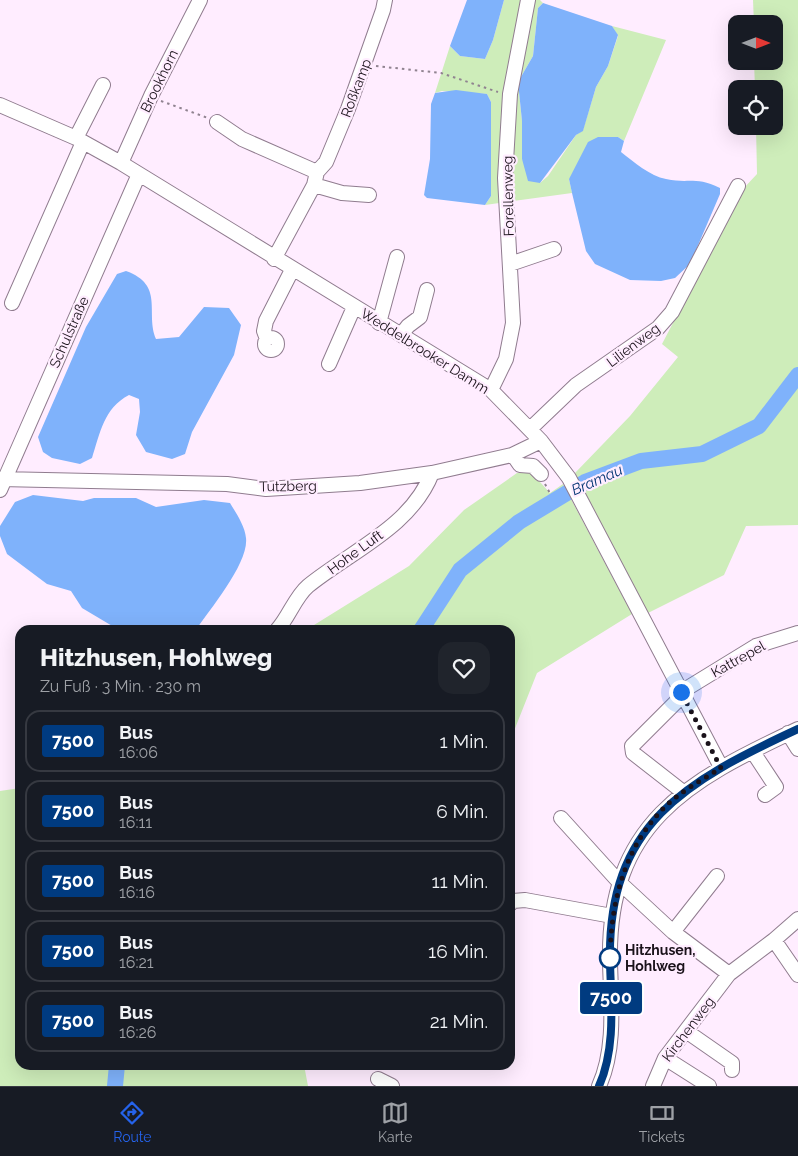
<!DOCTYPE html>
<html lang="de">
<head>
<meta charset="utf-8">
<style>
  :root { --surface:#171b24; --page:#20242c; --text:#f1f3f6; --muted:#9ea1a6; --line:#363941; --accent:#2563eb }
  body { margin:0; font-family:Raleway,sans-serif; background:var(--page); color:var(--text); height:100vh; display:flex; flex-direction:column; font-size:19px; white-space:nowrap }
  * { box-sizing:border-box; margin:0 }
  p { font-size:16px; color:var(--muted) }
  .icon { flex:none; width:28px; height:28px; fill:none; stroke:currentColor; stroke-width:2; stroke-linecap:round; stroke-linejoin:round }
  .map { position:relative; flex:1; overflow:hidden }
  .sheet { position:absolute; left:15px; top:625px; width:500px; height:445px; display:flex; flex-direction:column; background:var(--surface); border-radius:15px; box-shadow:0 5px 20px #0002 }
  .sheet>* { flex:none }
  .badge { padding:0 10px; border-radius:4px; font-size:18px; line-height:32px }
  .needle { width:32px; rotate:90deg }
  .tools { position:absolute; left:728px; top:15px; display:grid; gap:10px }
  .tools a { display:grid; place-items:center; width:55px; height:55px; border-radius:10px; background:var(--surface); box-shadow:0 5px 20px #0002; font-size:25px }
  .you { position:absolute; width:25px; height:25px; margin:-12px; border:4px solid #fff; border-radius:50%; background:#1a73e8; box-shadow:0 0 0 8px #1a73e833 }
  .map>.badge { position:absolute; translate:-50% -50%; box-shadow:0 0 0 2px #fff }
  .round { display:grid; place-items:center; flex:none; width:52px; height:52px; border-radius:15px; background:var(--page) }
  .summary { display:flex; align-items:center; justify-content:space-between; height:85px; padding:0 25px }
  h1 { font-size:24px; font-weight:800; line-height:38px }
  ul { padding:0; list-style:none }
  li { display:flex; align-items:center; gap:15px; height:62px; margin:0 10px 8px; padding:0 15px; border:2px solid var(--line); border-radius:15px }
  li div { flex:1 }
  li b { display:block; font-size:19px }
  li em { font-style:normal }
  li .badge { min-width:55px; font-weight:700; text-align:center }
  .tabs { display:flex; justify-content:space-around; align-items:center; height:70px; border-top:1px solid var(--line); background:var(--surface); font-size:14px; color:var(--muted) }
  .tabs a { display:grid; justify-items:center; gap:2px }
  .tabs .current { color:var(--accent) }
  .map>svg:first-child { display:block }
  .green { fill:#ceedba }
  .water { fill:#7fb2fb }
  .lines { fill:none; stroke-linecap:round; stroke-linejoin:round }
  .river { stroke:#7fb2fb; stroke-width:16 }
  .minor-casing { stroke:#907c8f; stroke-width:16 }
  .path { stroke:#908390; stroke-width:2; stroke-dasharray:2.5 4; stroke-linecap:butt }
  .minor { stroke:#fff; stroke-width:14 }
  .line-casing { stroke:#fff; stroke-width:11 }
  .line { stroke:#003b80; stroke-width:8 }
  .walk { stroke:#1a121a; stroke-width:5; stroke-dasharray:0 9 }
  .stop-dot { fill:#fff; stroke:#003b80; stroke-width:2.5 }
  .labels { text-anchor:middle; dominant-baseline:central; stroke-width:4.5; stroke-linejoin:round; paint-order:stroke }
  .street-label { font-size:14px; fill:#1a121a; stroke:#ffedff }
  .stop-label { font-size:14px; font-weight:bold; fill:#1a121a; stroke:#ffedff; text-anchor:start }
  .water-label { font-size:15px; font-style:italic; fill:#003472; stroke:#ffedff }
</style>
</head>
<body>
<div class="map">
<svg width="798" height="1086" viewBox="0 0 798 1086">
  <rect width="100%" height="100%" fill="#ffedff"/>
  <path class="green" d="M504,0h36l3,3 -5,5 -5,48 -15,26 4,39v38l18,24 8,-7 28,-41 7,-5 13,-43 12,-21 10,-30 -6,-10 54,14 -42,101 -6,-4 -49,42 3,14 -87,12 6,-9v-94l-4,-8 -45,-3 -7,2 15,-47 10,10 25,3 8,-19z
    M753,0h45v525l-52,1 -22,49 -76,38 -73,-140 55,-57 48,-59 -16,-13 81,-155 14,-15 -1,-48h18v-37h-19l-1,-28h20v-37h-20z
    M531,472l19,21 13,-9 69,130 -95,59 -27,68v-111h-204l103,-64 55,-56 53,-37z
    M20,788v277h284l4,21h-308v-295z"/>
  <path class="water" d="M467,0h37l-11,40 -8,19 -25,-3 -10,-10z
    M543,3l69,23 6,9 -10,31 -12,21 -13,44 -7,4 -36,48 -12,-2 -6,-22v-38l-4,-39 15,-26 5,-48z
    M456,90l31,4 4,8v94l-6,9 -58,-7 -3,-3 6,-36 1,-55 4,-11z
    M598,137h20l6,4 -3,11c13,10 29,24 45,27 22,5 29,-3 54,9v6l-30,70 -15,14 -14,3 -31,-1 -35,-16 -9,-13 -14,-58 -3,-14 19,-37z
    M126,271c39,14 19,42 30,68l23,-2 25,-30 25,1 12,17 -7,30 -42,77 -7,22 -13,5 -26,-7 -10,-17 4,-23 -1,-13 -10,-4c-25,13 -29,38 -37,63l-12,6 -28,-6 -9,-6 -5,-15 48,-110 31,-53z
    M33,495l50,6 11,-3h42l20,9 48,-7 26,3c6,10 15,23 16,35 3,25 -36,71 -50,92h-77l-37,-22 -11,-17 -24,-7 -40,-30 -7,-18v-10l15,-24z"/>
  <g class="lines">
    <path class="river" d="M421,630l39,-60 59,-48 66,-40 56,-21 61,-7 57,-28 39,-51
      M115,1086l2,-21"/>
    <g class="minor-casing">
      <path id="minor" d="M0,105l76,33 45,25 370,227 50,51 28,37 152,289
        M217,122l25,17 75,33
        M76,138l27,-53
        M121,163l30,-67 49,-96
        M314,185l28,8 27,2
        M274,259l40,-74 3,-13 9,-10 22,-53 35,-99 2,-10
        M510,264l44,-15
        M12,303l71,-161
        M379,323l18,-66
        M401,335l7,-9 12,-9 7,-27
        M265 344a6 6 0 1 1 12 0a6 6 0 1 1-12 0Z
        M267,339l-3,-8 2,-10 26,-51
        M329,364l25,-57
        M491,390l15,-31 7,-36 -8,-145 5,-84 18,-94
        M530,429l46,-44 82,-57 14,-16 66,-126
        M513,455l7,10 13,1 8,8
        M0,479l227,5 39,5 94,-6 72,-10 80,-18 29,-14
        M0,490l139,-316
        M277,630c12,-13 18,-33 31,-44 43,-35 103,-59 124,-113
        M681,692l75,-46 42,-13
        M683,695l-51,51 1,7 50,39
        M788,733l10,16
        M753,752l23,35 -11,8
        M561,818l58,64 54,50 56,42 45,-34 24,35
        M510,904l3,-3 12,-1 87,16
        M673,932l44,-56
        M774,940l24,-21
        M686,1031l46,32v7
        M665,1058l44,28
        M378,1079l14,7
        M599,1086c17,-37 12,-84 11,-124 -3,-138 77,-181 188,-233
        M653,1086l12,-28 64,-84"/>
    </g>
    <path class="path" d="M376,66l65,7 57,19
      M161,101l47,17
      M545,484l6,11"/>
    <use href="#minor" class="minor"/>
  </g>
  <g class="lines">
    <g class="line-casing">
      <path id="line" d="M599,1086c17,-38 12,-84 11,-124 -3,-138 76,-181 188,-233"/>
    </g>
    <use href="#line" class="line"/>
    <path class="walk" d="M610,958c1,-52 12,-104 49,-145 17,-19 41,-32 62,-45l-40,-76"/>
  </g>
  <circle class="stop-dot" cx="610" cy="958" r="10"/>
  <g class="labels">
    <g class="street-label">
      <text transform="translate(159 81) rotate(-64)">Brookhorn</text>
      <text transform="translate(356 88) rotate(-69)">Roßkamp</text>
      <text transform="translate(508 196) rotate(-91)">Forellenweg</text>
      <text transform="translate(69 332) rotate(-66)">Schulstraße</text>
      <text transform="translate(633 345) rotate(-37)">Lilienweg</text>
      <text transform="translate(425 351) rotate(32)">Weddelbrooker Damm</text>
      <text transform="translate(288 486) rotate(-1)">Tutzberg</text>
      <text transform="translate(355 552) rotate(-36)">Hohe Luft</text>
      <text transform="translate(738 659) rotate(-29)">Kattrepel</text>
      <text transform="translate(688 1029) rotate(-53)">Kirchenweg</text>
    </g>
    <g class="stop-label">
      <text x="625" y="950">Hitzhusen,<tspan x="625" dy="16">Hohlweg</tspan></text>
    </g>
    <g class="water-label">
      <text transform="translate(597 480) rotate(-24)">Bramau</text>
    </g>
  </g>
</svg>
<div class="tools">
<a><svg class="needle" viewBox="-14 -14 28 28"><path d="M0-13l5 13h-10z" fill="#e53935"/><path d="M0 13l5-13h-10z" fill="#9ea1a6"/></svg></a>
<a><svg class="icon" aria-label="locate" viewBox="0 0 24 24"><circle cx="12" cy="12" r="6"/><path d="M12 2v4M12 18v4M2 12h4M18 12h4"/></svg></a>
</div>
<div class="you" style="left:681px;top:692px"></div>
<b class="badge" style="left:611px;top:998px;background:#003b80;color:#fff">7500</b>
<section class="sheet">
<div class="summary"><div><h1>Hitzhusen, Hohlweg</h1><p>Zu Fuß · 3 Min. · 230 m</p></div><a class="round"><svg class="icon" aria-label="heart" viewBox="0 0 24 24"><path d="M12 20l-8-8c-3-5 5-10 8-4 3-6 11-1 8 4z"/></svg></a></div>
<ul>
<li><span class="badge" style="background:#003b80;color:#fff">7500</span><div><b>Bus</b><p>16:06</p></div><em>1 Min.</em></li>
<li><span class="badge" style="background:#003b80;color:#fff">7500</span><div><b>Bus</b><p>16:11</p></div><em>6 Min.</em></li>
<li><span class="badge" style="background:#003b80;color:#fff">7500</span><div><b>Bus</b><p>16:16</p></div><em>11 Min.</em></li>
<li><span class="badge" style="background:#003b80;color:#fff">7500</span><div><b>Bus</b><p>16:21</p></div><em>16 Min.</em></li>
<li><span class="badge" style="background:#003b80;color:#fff">7500</span><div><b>Bus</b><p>16:26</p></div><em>21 Min.</em></li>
</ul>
</section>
</div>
<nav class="tabs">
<a class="current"><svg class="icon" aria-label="directions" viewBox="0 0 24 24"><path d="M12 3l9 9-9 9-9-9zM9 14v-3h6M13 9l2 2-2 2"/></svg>Route</a>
<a><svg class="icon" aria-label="map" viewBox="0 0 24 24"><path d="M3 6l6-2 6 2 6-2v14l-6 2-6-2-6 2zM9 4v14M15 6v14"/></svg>Karte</a>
<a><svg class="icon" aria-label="tickets" viewBox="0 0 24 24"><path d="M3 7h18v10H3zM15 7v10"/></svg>Tickets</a>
</nav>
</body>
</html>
